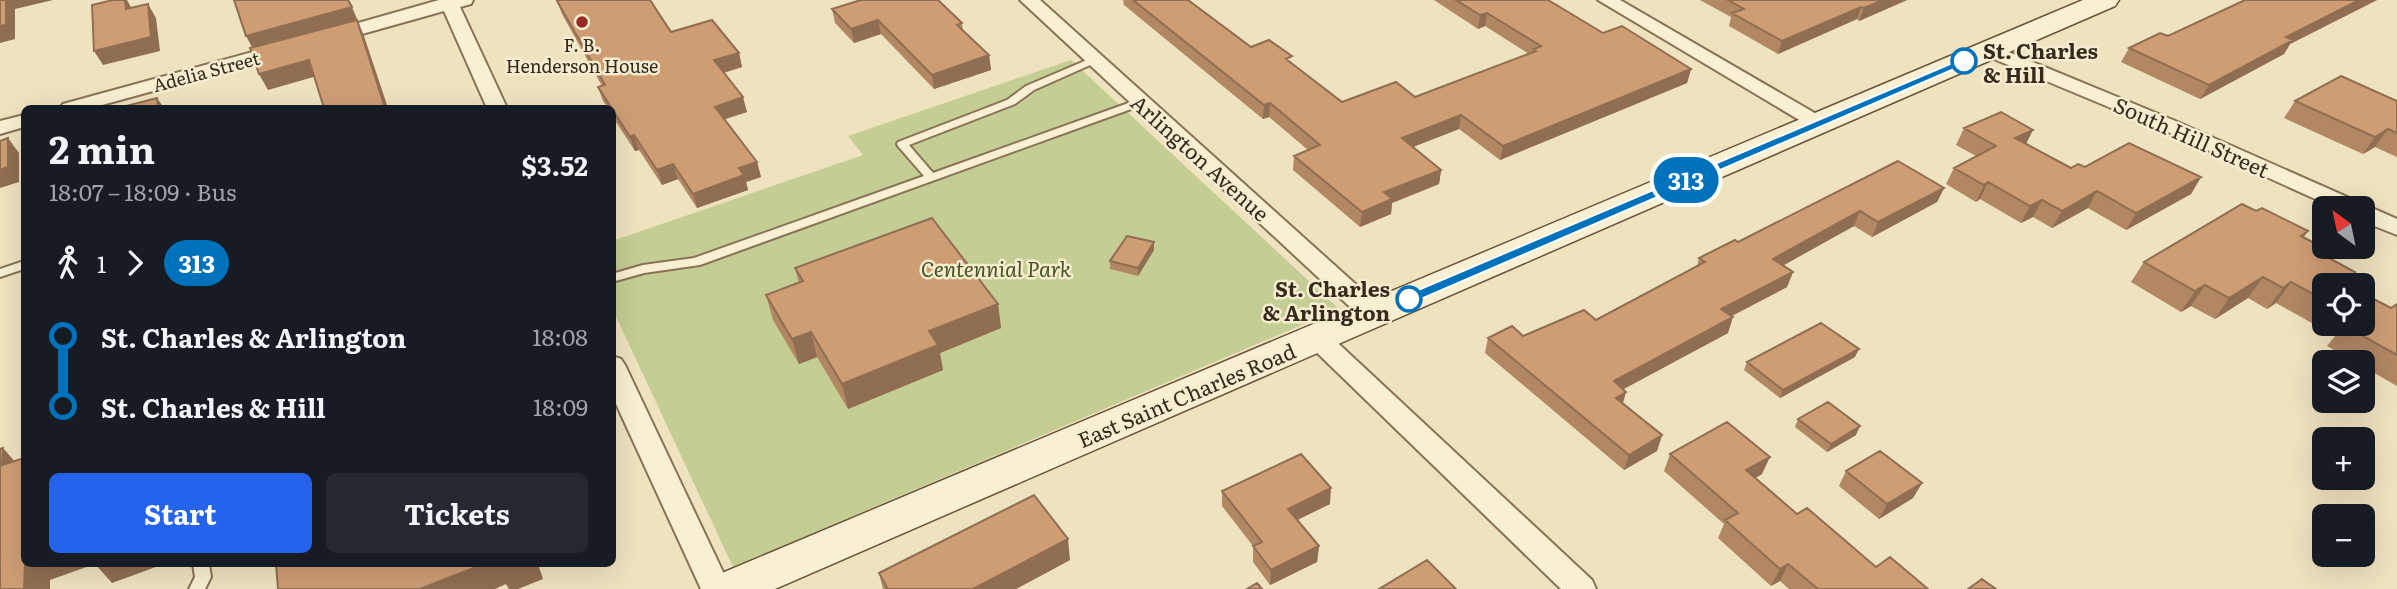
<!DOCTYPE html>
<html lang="en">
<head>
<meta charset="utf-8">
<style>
  :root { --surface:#171b24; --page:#242831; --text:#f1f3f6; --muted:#9ea1a6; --accent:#2563eb }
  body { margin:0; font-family:Literata,serif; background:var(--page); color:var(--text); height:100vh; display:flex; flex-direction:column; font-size:26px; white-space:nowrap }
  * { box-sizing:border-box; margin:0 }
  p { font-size:23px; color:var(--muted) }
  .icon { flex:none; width:38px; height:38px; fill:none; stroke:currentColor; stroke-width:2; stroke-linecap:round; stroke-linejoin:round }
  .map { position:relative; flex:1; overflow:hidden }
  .panel { position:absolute; left:21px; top:105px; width:595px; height:462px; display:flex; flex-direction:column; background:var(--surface); border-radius:10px; box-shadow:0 7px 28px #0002 }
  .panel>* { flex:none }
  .badge { padding:0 14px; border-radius:23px; font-size:24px; line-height:46px }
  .needle { width:46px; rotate:327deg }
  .fabs { position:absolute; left:2312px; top:196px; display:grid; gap:14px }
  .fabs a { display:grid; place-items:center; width:63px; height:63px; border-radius:10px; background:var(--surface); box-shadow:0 7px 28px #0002; font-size:35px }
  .map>.badge { position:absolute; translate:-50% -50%; box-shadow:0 0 0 4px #fff }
  .legs { display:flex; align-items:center; gap:10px; height:77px; padding:0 28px; font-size:23px }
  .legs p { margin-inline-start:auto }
  .overview { display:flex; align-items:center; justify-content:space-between; height:119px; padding:0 28px }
  h1 { font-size:38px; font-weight:700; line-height:52px }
  .action { display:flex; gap:14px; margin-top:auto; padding:14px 28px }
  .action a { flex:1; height:80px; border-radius:10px; background:var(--accent); color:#fff; font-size:28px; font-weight:700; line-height:80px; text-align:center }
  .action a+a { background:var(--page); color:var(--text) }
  ul { padding:0 28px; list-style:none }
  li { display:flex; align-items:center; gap:24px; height:70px; font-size:26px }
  li i { display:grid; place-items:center; width:10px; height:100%; margin:0 9px; background:currentColor }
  li i::after { content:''; width:18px; height:18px; margin:-9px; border:5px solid; border-radius:50%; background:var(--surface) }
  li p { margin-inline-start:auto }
  li:first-child i { background:linear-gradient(#0000 50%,currentColor 0) }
  li:last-child i { background:linear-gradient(currentColor 50%,#0000 0) }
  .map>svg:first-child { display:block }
  .green { fill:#c4cd93 }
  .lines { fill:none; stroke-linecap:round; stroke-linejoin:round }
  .service-casing { stroke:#887357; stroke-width:4 }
  .minor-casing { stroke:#887357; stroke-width:4 }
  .secondary-casing { stroke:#69543a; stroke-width:3 }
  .service { fill:#f9efd2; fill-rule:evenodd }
  .minor { fill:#f9efd2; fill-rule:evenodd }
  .secondary { fill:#f9efd2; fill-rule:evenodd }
  .wall { fill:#b18764 }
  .shaded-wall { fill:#906e51 }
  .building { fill:#ce9d74; stroke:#906e51; stroke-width:2 }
  .line-1 { fill:#0072bc; stroke:#fff; stroke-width:2 }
  .poi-dot { fill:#982a26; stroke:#f6eccf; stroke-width:2.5 }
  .stop-1-dot { fill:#fff; stroke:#0072bc; stroke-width:3.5 }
  .labels { text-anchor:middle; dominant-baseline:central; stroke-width:5; stroke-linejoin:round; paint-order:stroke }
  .far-poi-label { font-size:18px; fill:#372a1c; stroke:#f6eccf }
  .far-street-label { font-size:18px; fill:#372a1c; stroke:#f6eccf }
  .stop-label { font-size:21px; font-weight:bold; fill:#372a1c; stroke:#f6eccf; text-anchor:start }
  .street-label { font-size:21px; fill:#372a1c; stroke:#f6eccf }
  .park-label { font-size:21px; font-style:italic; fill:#455422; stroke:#f6eccf }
</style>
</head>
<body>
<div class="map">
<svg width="2397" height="589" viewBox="0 0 2397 589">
  <rect width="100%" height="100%" fill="#efe2bf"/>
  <path class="green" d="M1071,60l268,249 -606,258 -120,-257 -1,-69 251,-86 -15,-19z"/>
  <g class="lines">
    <g class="service-casing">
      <path id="service" d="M1094,57l5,3 -2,2 -63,28 -19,14 -106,41 24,28 204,-73h8v4l-445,161 -56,8 -32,9v-8l31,-9 51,-7 230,-82 -26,-30 -1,-2 1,-2 109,-42 19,-14z
        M24,261v8l-24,8v-8z
        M193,564h16l2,13 -6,12h-16l6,-12z"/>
    </g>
    <g class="minor-casing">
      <path id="minor" d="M439,0h34l-2,4 -11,3 47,101h-20l-43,-97 -114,32 -10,-6 3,-4z
        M1020,0h20l342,308 3,6 -3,6 -9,2 -9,-2z
        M1598,0h22l205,119 3,4 -3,4h-14z
        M285,43l7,2 3,4 -3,4 -201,55h-31l3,-4z
        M1989,44l184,76 224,99v16l-35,-14v-13h-27l-176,-80 -177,-74 -3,-4z
        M24,115v12l-24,7v-13z
        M1317,329l9,3 266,248 4,9h-35l-253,-245 -4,-6 4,-6z
        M612,356l9,3 4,6 106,224h-30l-89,-194z"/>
    </g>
    <g class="secondary-casing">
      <path id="secondary" d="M2083,0h36l-4,6 -1340,583h-67l7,-13z"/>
    </g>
    <use href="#service" class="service"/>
    <use href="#minor" class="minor"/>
    <use href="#secondary" class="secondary"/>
  </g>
  <path class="wall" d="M857,0h81l24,23 1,7 26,25 2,15 -57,19 -53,-55 -27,9 -19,-20 -3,-14 25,-8z
    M1123,0h65l63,47 41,16 50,39 73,-5 114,-43 -44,-28 -7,3 -44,-29h114l55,33 88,36 -4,14 -187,77 -41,-31 -46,18 28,23 -2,14 -47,19 -1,11 -31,13 -67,-57 1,-14 14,-6 -39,-33 -6,2 -139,-114z
    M1700,0h207l-48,21 -2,-2 -79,35 -49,-28 2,-9z
    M2245,0h132l-87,44 -6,10 -84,45 -79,-37 8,-14 39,-12z
    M557,1l114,31 68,21 3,14 -18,6 23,39 -22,7 32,43 4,15 -15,5 2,8 -51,18 -19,-29 -16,6 -23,-35 -4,1 -23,-35v-8h-4l-5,-7 -5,-14 4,-1 -40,-72z
    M2295,101h102v56l-22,-10 -12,7 -79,-36z
    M1964,128l62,16 45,24 14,-1 116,10 -10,17 -65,36 -38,-22 -36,20 -19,-11 -12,6 -41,-24 -4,3 -30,-18 8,-16 22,-12 -20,-11z
    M1944,188l-7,14 -65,35 -18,-11 -71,39 10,7 -6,15 -55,29 -4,17 -105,56v14l39,32 -5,16 -33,19 -139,-117 3,-15 35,-2 73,-16 101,-54 2,-8 39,-16z
    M2256,211l52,20 -4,6 27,22 -7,26v39h38l35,-20v82l-35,-20v-4h-7l-28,-16 8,-10 -59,-33 -9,6 -19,-11 -33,21 -24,-13 -10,6 -50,-30 13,-20z
    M1154,242v8l-16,26 -28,-7v-8z
    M795,268l203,36 3,24 -61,25 3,17 -95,39 -31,-52 -18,7 -26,-44 -7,-25 33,-12z
    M1855,357l-75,41 -36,-28 3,-8z
    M1798,419l58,16 -29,17 -32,-25z
    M1670,454l92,20 -7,4 42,36 79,53 52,22h-139l-9,-8 -9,5 -53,-48 6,-14 -60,-53z
    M1846,471l76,12 -9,15 -34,21 -40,-33z
    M1222,491l108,13 -33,16 22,26 -2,16 -47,23 -17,-23v-16l-31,-40z
    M1070,560l-54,29h-133l-4,-16z"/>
  <path class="shaded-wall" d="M6,0h47l-38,9v30l-15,4v-17z
    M125,0h2l6,11 -7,-2z
    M1883,0h24l-48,21 5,-13z
    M2359,0h18l-87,44 -6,10 -84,45 9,-14 77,-48z
    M148,4l8,14 4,33 -57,14 -9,-14z
    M352,7l12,29 24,72h-3l-28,-88 -104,29 -7,-13z
    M1861,7l-4,12 -79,35 4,-13z
    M1487,13l-2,13 -7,3 2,-14z
    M878,20l3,14 -27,9 -3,-14z
    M739,53l3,14 -24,7 -4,-14z
    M989,55l2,15 -57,19 -2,-14z
    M309,60l8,16 -49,14 -9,-16z
    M1691,69l-4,14 -187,77 3,-14z
    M743,97l4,15 -28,9 -4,-14z
    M157,98l7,10h-6z
    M1270,103l-1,14 -6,2 1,-14z
    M1461,115l-2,14 -59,23 2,-14z
    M2388,129l-13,18 -12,7 12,-17z
    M2033,130l-8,16 -10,-8z
    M634,135l5,15 -4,1 -5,-14z
    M8,138l11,15v29l-19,6v-18z
    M757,162l4,15 -15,5 2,8 -51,18 -4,-14 46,-26z
    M673,164l5,15 -16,6 -5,-15z
    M1441,170l-2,14 -47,19 -1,11 -31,13 2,-15 22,-20z
    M2201,177l-10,17 -65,36 10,-17z
    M1988,182l-8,17 -4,3 8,-17z
    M1944,188l-7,14 -65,35 6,-15z
    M2097,191l-9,17 -36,20 10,-17z
    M2042,200l-9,17 -12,6 9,-17z
    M1860,211l-6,15 -86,48 5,-15z
    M1154,242v8l-16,26v-8z
    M1793,272l-6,15 -71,37 5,-15z
    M2355,272l-10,13 -4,-3z
    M2263,277l-15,21 -33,21 14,-21z
    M2291,282l-15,21 -9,6 16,-21z
    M2205,285l-14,21 -10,6 14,-21z
    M998,304l3,24 -61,25 3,17 -95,39 -6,-25 87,-53z
    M1733,317l-5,16 -119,64 5,-16z
    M811,332l6,25 -18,7 -7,-25z
    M1859,349l-4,8 -75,41 3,-8z
    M1626,392l-4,15 -6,-9z
    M1860,426l-4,9 -29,17 4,-8z
    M1662,435l-5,16 -33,19 5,-15z
    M3,448l21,24 -22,-7z
    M1770,457l-8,17 -23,14 7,-18z
    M1922,483l-9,15 -34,21 8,-15z
    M1331,488l-1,16 -43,21 1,-16z
    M1068,539l2,21 -54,29h-43z
    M1319,546l-2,16 -47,23 1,-15z
    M25,564h139l-52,19 -17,-19 -45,16v9h-26z
    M484,564h54l5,15 -25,10h-9l-3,-5 -11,5h-75z
    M1788,564l-8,17 -9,5 9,-17z"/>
  <path class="building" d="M0,0h6v25l-6,1z
    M113,0h12l1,9 22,-5 3,33 -57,14 -2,-46z
    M234,0h114l4,7 -106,29z
    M559,0h91l21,32 41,-12 27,33 -25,7 29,37 -28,10 42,55 -18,6 5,7 -51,19 -20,-30 -16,6 -23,-35 -4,2 -32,-50 7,-2 -48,-84z
    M861,0h77l24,23 -5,2 32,30 -57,20 -54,-55 -27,9 -19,-20z
    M1133,0h55l63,47 18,-7 23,16 -6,3 56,43 54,-20 19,15 121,-46 -2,-2 7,-3 -54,-33 -7,2 -24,-15h92l55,33 19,-7 69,43 -188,77 -42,-31 -59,23 39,32 -57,22 8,7 -30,13 -68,-56 26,-11 -50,-42 -6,2z
    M1728,0h155l-19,8 -3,-1 -79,34 -50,-28 12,-4z
    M2245,0h114l-73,37 7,3 -84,45 -80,-37 31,-15 8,3z
    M357,20l28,88h-64h3l-15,-48 -50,14 -9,-26z
    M2341,76l56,25v32l-9,-4 -13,8 -80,-36z
    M157,98l1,10h-32v-2z
    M2001,112l32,18 -18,8 56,30 7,-4 7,3 44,-24 72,34 -65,36 -39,-22 -35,20 -20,-11 -12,6 -42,-24 -4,3 -30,-17 42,-22 -32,-18z
    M8,138v29l-8,3v-29z
    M1898,161l46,27 -66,34 -18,-11 -87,48 20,13 -72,37 12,8 -119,64 12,11 -10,6 46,37 -33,20 -141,-117 24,-12 11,10 61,-26 12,10 109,-58 -6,-4 36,-18 3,2z
    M2242,204l14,7 6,-3 46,23 -7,5 34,18 -6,4 26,14 -14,10 6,3h-23v15l-33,-18 -8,6 -20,-11 -34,21 -24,-13 -10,6 -51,-29z
    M932,218l66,86 -69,27 9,14 -96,39 -31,-52 -19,7 -26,-44 37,-14 -8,-13z
    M1127,236l27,6 -16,26 -28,-7z
    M2362,293l29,15 6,-4v51l-54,-30 2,-1h17z
    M1821,323l38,26 -76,41 -36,-28z
    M1828,402l32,24 -29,18 -33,-25z
    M1727,422l43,35 -24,13 51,44 10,-6 69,59 14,-10 38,32h-110l-30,-25 -8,5 -55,-49 13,-7 -68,-59z
    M3,448l-1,17 22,-7 1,106 -1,25h-24v-140z
    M1880,451l42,32 -35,21 -41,-33z
    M1301,454l30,34 -43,21 31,37 -48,24 -18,-24 9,-4 -40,-51z
    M1034,495l34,44 -95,50h-85l-9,-16z
    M1427,560l29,29h-77z
    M276,564h208l-64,25h-142z
    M495,564h13l-11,4z
    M1982,579l14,10h-28z
    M1257,583l5,6h-15z"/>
  <path class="line-1" d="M1964,58l4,1v4l-554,239 -5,2 -7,-5 2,-3z"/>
  <circle class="poi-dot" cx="582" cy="22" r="7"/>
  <g class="stop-1-dot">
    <circle cx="1964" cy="61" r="12"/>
    <circle cx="1409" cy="299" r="12"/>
  </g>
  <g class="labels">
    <g class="far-poi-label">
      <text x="582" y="44">F. B.<tspan x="582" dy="21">Henderson House</tspan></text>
    </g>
    <g class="far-street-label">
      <text transform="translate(206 71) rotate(-15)">Adelia Street</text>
    </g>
    <g class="stop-label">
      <text x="1983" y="49">St. Charles<tspan x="1983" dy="24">&amp; Hill</tspan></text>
      <text x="1390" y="287" text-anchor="end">St. Charles<tspan x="1390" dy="24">&amp; Arlington</tspan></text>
    </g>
    <g class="street-label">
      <text transform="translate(2192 136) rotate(24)">South Hill Street</text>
      <text transform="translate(1201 157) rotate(42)">Arlington Avenue</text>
      <text transform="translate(1186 394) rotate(-23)">East Saint Charles Road</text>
    </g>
    <g class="park-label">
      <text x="996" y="267">Centennial Park</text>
    </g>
  </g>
</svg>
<div class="fabs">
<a><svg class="needle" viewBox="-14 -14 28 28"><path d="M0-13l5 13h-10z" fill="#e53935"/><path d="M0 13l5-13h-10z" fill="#9ea1a6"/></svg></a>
<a><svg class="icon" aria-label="locate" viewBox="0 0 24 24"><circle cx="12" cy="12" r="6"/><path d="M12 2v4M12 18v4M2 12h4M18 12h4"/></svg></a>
<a><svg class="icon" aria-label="layers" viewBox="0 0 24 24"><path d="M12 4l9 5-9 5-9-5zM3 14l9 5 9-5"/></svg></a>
<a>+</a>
<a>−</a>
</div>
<b class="badge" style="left:1686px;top:180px;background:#0072bc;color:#fff">313</b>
<section class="panel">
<div class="overview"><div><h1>2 min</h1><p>18:07 – 18:09 · Bus</p></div><b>$3.52</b></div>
<div class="legs"><svg class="icon" aria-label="walk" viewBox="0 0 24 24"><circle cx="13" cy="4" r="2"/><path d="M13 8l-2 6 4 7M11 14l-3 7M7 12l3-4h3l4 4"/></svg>1<svg class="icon" aria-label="forward" viewBox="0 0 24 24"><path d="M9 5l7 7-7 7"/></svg><b class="badge" style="background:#0072bc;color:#fff">313</b></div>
<ul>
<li><i style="color:#0072bc"></i><b>St. Charles &amp; Arlington</b><p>18:08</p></li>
<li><i style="color:#0072bc"></i><b>St. Charles &amp; Hill</b><p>18:09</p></li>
</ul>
<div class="action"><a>Start</a><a>Tickets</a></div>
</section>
</div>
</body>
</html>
